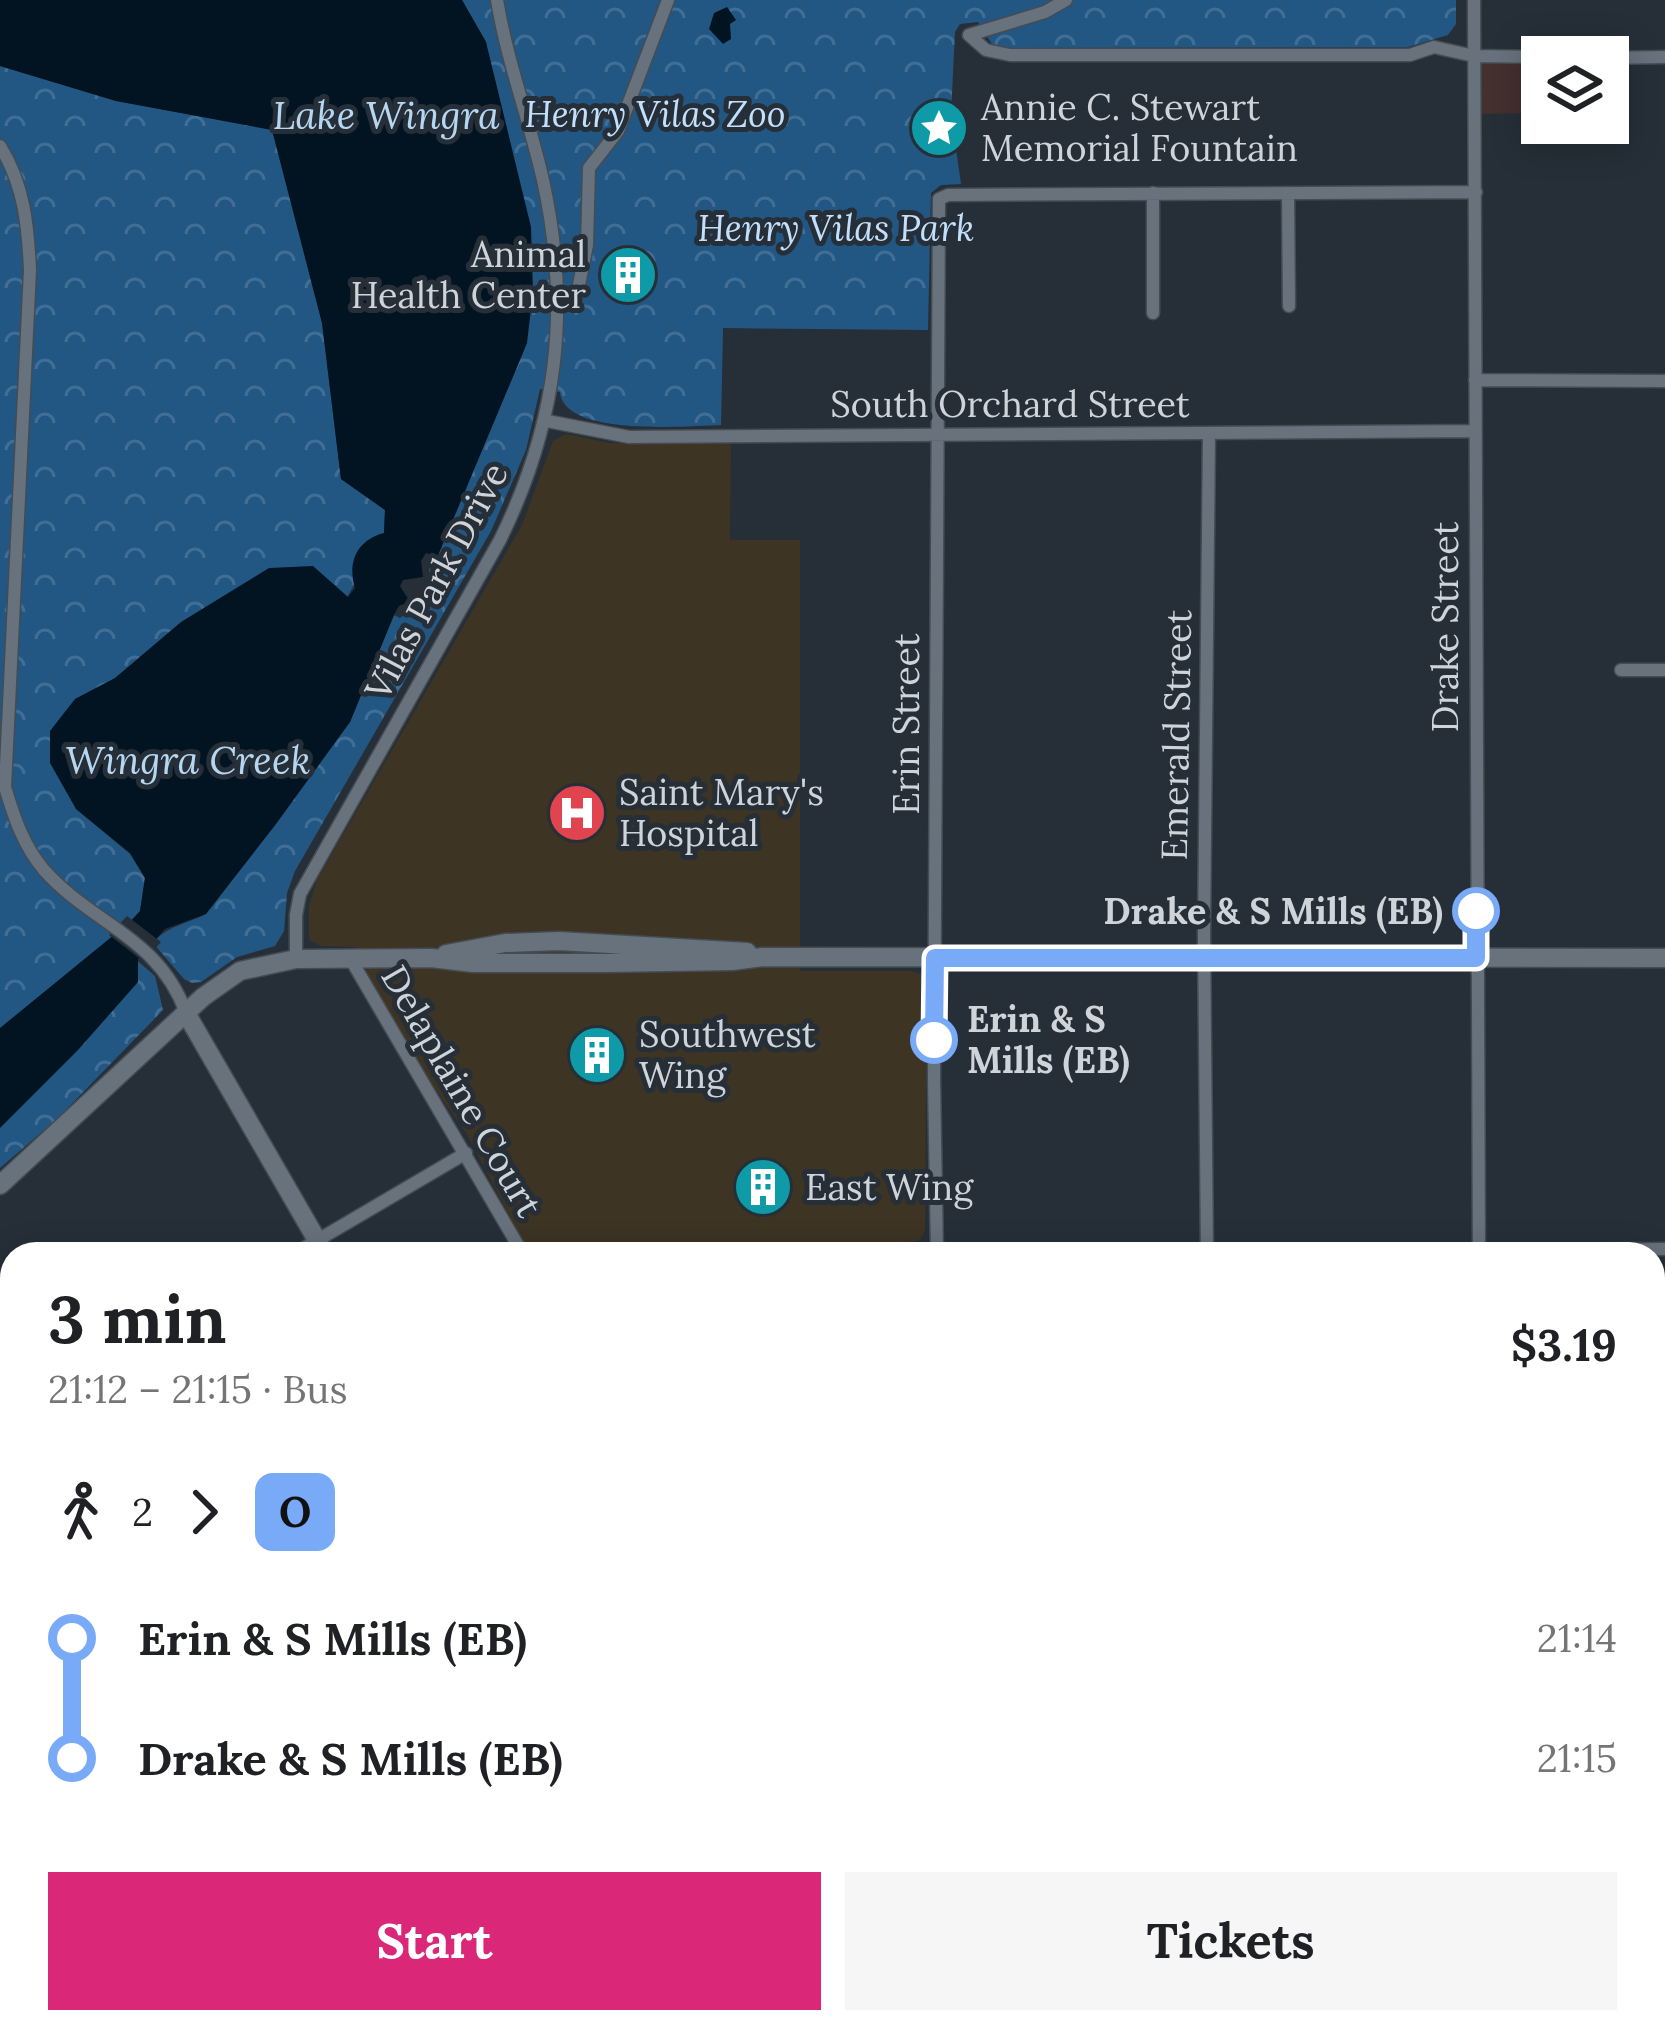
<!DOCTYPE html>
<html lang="en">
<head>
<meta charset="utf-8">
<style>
  :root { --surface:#fff; --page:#f6f6f6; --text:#202124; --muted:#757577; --accent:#db2777 }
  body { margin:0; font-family:Lora,serif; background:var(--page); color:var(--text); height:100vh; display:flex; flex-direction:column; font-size:45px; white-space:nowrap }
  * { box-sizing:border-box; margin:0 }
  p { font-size:39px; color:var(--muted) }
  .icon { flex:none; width:66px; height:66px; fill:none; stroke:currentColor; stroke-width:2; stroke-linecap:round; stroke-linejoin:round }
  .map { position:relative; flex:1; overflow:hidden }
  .drawer { position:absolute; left:0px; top:1242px; width:1665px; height:792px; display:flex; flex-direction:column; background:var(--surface); border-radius:36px 36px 0 0; box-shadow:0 6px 30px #0003 }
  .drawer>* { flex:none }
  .badge { padding:0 24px; border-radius:18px; font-size:42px; line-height:78px }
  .fabs { position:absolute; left:1521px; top:36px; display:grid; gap:24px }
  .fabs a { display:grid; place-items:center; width:108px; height:108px; border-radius:0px; background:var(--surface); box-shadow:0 6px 30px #0003; font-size:60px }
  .map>.badge { position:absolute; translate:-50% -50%; box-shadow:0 0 0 6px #fff }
  .legs { display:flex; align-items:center; gap:18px; height:132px; padding:0 48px; font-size:39px }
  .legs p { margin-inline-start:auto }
  .summary { display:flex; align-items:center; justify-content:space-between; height:204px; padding:0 48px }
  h1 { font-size:66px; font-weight:800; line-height:90px }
  .action { display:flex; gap:24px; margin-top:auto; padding:24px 48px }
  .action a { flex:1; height:138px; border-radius:0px; background:var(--accent); color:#fff; font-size:48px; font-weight:800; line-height:138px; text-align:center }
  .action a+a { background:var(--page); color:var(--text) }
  ul { padding:0 48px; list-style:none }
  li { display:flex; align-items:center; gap:42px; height:120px; font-size:45px }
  li i { display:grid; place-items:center; width:18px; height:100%; margin:0 15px; background:currentColor }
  li i::after { content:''; width:30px; height:30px; margin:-15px; border:9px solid; border-radius:50%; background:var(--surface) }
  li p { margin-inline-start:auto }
  li:first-child i { background:linear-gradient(#0000 50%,currentColor 0) }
  li:last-child i { background:linear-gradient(currentColor 50%,#0000 0) }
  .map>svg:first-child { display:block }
  .commercial { fill:#44302e }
  .medical { fill:#3d3424 }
  .park { fill:url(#park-crowns) }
  .water { fill:#021422 }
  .pier { fill:#262f38 }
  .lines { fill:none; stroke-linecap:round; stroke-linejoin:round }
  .street-casing { stroke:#444c53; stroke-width:15 }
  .secondary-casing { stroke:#444c53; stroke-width:21 }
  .primary-casing { stroke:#444c53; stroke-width:24 }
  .street { stroke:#68727d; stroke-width:12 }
  .secondary { stroke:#68727d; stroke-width:18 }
  .primary { stroke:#9c6a4b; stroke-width:21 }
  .line-1-casing { stroke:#fff; stroke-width:27 }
  .line-1 { stroke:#79aaf7; stroke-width:18 }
  .stop-1-dot { fill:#fff; stroke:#79aaf7; stroke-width:6 }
  .labels { text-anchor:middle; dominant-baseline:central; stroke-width:10; stroke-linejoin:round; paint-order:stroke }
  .poi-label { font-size:36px; fill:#ced4da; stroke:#262f38; text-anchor:start }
  .park-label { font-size:36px; font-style:italic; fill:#c2dffc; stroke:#262f38 }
  .street-label { font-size:36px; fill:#ced4da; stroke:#262f38 }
  .stop-label { font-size:36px; font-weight:bold; fill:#ced4da; stroke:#262f38; text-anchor:end }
  .water-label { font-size:39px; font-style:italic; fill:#b6d7f1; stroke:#262f38 }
</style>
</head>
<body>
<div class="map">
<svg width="1665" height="2034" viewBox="0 0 1665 2034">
  <defs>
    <pattern id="park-crowns" width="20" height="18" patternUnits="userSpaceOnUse" patternTransform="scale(3)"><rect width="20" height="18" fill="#225784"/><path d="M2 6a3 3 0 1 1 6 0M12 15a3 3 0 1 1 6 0" fill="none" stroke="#416e95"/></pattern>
  </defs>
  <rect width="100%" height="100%" fill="#262f38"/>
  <path class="commercial" d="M1474,56l68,1v56l-68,1z
    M1653,1433h12v102l-12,-1z
    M1653,1565h12v73h-12z
    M0,1728l12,3v149l-12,-1z
    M37,2022h170l-20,12h-170z"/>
  <path class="medical" d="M566,434l43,9 122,1 -1,96h70v431h111l10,3 6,9 -2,247 -5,10 -21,4 1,10h-370l-64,-121 -38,-54 -50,-84 -23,-48 -34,-1 -12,-6v-34l8,-26 205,-355 31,-84z"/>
  <path class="park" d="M462,0h994v24l-8,11 -40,12 -399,1 -17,-4 -14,-22 -18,2 -5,8 -4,82 10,70 -20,1 -10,8 -3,137 -205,-2 -2,97c-35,1 -157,12 -161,-33l-20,-3 -14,61 -35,81 -196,340 -8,22 -3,38 -9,15 -38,11 -36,25 -9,1 -8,-4 -31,-36c14,-17 34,-19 53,-29l144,-192 44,-107 7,2c6,-9 15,-12 22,-21 8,-13 4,-27 9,-40l5,1 90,-214 -41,-301z
    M0,66l116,35 156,28 50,194 19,156 44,31 -1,23 -37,64 -231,81 -41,21 1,110 54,45 15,24 -5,33 -27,29 42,36 8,34 -105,108 -58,50z
    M1665,1751v87l-12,-15v-71z
    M381,2022h78l-20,12h-75z"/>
  <path class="water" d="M0,0h462l24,42 45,185 2,65 -6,51 -90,215 -11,-5 -3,24 -16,5 3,20 -11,4 -5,9 -44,107 -74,102 -70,90 -41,15 -27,30v23l-60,68 -78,78v-100l131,-107 9,-10 5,-33 -15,-25 -54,-44 -26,-46v-32l25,-32 40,-21 66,-56 88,-54 44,-2 35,31 7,-9c-8,-26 2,-48 29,-55l1,-23 -44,-31 -19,-156 -50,-193 -156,-29 -116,-35z
    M727,7l9,13 -6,4 1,15 -8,5 -14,-15 5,-16z
    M1653,1823l12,15v196h-1226l20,-12h1194z"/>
  <path class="pier" d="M426,553l6,3 -4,6 1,18 -21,8 8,16 -16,14 -6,-3 5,-9 11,-4 -10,-16 3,-6 20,-3 -2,-16z
    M127,916l34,26 -17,20 -35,-27z"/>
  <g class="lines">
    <g class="street-casing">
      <path id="street" d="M1066,0l-21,12 -76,23 17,15 24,5h400l24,-8 40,9 68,1
        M1474,0l5,1254
        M1608,58l57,-1
        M0,146c24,39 28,79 30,124l-25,517c9,30 18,58 39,83 49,55 115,67 142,143
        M1153,193v120
        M1288,193l1,113
        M577,295l10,-50 2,-77 29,-37 50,-131
        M1475,380l190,1
        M547,421l82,16 846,-6
        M1621,670h44
        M350,958l173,296
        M296,959v-44l4,-21 200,-354c58,-118 71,-232 43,-360 -14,-61 -36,-119 -46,-180
        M294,1254l172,-101
        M902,1254l763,-5
        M937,1254l-3,-174 5,-881 9,-4 528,-3
        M1207,1254l-3,-320 5,-501
        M0,1426l12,-7
        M0,1702l12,-25
        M1653,1742h12
        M0,2017l10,17
        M247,2022l8,12
        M364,2034l17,-12"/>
    </g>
    <g class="secondary-casing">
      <path id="secondary" d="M446,954l59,-11 54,-2 188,11
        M186,1013l139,241
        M0,1185l203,-188 37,-26 56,-12 135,-1 42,5h132l127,-2 31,-4 902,1
        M0,1879l12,1"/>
    </g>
    <g class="primary-casing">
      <path id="primary" d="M1653,1534l12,1
        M1653,1565h12
        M0,2004l12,-7
        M17,2034l20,-12"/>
    </g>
    <use href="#street" class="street"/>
    <use href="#secondary" class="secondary"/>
    <use href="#primary" class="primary"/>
  </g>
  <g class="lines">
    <g class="line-1-casing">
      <path id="line-1" d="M934,1040l1,-82h541v-47"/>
    </g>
    <use href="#line-1" class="line-1"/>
  </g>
  <defs>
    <g id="sight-disc" transform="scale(3)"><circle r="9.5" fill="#0f9aa8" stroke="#262f38"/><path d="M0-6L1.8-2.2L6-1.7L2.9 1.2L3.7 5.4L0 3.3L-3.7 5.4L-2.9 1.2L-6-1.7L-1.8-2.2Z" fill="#fff"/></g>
    <g id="building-disc" transform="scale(3)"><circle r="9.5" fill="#0f9aa8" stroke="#262f38"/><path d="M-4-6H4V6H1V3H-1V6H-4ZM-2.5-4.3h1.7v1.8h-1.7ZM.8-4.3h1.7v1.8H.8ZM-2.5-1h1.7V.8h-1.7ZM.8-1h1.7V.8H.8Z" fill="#fff"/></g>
    <g id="hospital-disc" transform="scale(3)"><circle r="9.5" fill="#e0444e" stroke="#262f38"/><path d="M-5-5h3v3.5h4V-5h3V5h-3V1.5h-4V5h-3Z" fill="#fff"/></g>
  </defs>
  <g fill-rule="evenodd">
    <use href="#sight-disc" x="939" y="128"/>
    <use href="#building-disc" x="628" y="275"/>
    <use href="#hospital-disc" x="577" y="813"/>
    <use href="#building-disc" x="597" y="1055"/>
    <use href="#building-disc" x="763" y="1187"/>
  </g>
  <g class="stop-1-dot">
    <circle cx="1476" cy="911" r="21"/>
    <circle cx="934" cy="1040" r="21"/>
  </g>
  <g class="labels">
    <g class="poi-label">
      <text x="981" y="107">Annie C. Stewart<tspan x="981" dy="41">Memorial Fountain</tspan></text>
      <text x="586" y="254" text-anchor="end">Animal<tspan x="586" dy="41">Health Center</tspan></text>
      <text x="619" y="792">Saint Mary's<tspan x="619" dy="41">Hospital</tspan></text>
      <text x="639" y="1034">Southwest<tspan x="639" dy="41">Wing</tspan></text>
      <text x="805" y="1187">East Wing</text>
    </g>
    <g class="park-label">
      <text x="655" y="114">Henry Vilas Zoo</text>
      <text x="836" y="228">Henry Vilas Park</text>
    </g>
    <g class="street-label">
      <text x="1010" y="404">South Orchard Street</text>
      <text transform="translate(436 581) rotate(-62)">Vilas Park Drive</text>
      <text transform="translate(1445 627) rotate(-90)">Drake Street</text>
      <text transform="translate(906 724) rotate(-90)">Erin Street</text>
      <text transform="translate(1176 735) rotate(-89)">Emerald Street</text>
      <text transform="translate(462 1091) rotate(60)">Delaplaine Court</text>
    </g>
    <g class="stop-label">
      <text x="1443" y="911">Drake &amp; S Mills (EB)</text>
      <text x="967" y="1019" text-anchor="start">Erin &amp; S<tspan x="967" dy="41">Mills (EB)</tspan></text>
    </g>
    <g class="water-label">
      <text x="386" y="115">Lake Wingra</text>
      <text x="188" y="760">Wingra Creek</text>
    </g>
  </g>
</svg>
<div class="fabs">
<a><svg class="icon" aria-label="layers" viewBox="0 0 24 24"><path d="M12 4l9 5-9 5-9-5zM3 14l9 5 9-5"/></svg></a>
</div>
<section class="drawer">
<div class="summary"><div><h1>3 min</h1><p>21:12 – 21:15 · Bus</p></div><b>$3.19</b></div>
<div class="legs"><svg class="icon" aria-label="walk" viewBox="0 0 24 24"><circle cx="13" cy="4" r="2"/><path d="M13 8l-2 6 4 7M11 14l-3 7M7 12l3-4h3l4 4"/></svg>2<svg class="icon" aria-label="forward" viewBox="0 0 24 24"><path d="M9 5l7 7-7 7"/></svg><b class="badge" style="background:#79aaf7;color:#111">O</b></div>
<ul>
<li><i style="color:#79aaf7"></i><b>Erin &amp; S Mills (EB)</b><p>21:14</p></li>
<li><i style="color:#79aaf7"></i><b>Drake &amp; S Mills (EB)</b><p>21:15</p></li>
</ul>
<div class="action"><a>Start</a><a>Tickets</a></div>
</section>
</div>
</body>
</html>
